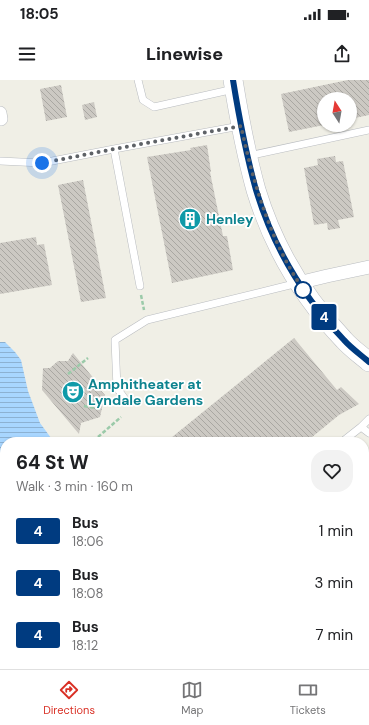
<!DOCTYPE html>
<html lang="en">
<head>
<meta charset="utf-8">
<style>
  :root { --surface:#fff; --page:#f2f2f2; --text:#202124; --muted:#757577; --line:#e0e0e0; --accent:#d93025 }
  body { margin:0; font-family:"DM Sans",sans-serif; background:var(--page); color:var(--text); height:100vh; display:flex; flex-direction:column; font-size:15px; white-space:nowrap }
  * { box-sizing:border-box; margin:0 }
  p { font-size:13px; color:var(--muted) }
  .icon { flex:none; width:22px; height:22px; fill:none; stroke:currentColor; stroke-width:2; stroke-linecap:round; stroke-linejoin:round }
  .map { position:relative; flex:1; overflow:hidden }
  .drawer { position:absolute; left:0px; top:357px; width:369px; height:232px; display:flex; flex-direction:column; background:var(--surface); border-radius:16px 16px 0 0; box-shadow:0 1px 3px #0004 }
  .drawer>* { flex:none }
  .badge { padding:0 8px; border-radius:3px; font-size:14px; line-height:26px }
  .needle { width:26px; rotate:349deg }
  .tools { position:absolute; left:317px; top:12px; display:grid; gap:8px }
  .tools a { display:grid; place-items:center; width:40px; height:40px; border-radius:50%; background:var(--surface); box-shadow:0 1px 3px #0004; font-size:20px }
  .you { position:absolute; width:20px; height:20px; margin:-10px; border:3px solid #fff; border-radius:50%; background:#1a73e8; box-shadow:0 0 0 6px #1a73e833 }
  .map>.badge { position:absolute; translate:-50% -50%; box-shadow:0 0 0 2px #fff }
  .round { display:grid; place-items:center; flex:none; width:42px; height:42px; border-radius:16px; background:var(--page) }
  .headline { display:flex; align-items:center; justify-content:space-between; height:68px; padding:0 16px }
  h1 { font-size:19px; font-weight:800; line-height:30px }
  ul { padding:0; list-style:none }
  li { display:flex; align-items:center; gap:12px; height:52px; padding:0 16px }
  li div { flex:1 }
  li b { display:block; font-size:15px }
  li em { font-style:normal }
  li .badge { min-width:44px; font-weight:700; text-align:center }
  .status { display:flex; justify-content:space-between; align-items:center; height:28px; padding:0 20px; background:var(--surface); direction:ltr }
  .status svg { height:11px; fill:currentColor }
  header { display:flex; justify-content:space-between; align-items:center; height:52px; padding:0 16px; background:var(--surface); font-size:18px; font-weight:800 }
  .tabs { display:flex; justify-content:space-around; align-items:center; height:56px; border-top:1px solid var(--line); background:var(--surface); font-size:11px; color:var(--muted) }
  .tabs a { display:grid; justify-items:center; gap:2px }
  .tabs .selected { color:var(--accent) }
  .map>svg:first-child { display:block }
  .park { fill:url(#park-tufts) }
  .water { fill:url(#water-rules) }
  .building { fill:url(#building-back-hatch) }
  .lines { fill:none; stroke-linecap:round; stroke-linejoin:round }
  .service-casing { stroke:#b9bcc0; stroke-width:8 }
  .minor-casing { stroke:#b9bcc0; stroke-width:14 }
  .secondary-casing { stroke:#b9bcc2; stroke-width:20 }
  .path { stroke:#9bcaa9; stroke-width:2.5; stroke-dasharray:4 2; stroke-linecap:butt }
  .service { stroke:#fff; stroke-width:7 }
  .minor { stroke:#fff; stroke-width:13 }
  .secondary { stroke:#fff; stroke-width:19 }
  .line-casing { stroke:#fff; stroke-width:9 }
  .line { stroke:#003b80; stroke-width:6 }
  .walk { stroke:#5e6267; stroke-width:4; stroke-dasharray:0 7.2 }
  .stop-dot { fill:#fff; stroke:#003b80; stroke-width:2 }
  .labels { text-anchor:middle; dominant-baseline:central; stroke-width:3.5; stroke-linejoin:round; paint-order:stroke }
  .culture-label { font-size:14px; font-weight:bold; fill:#0d838f; stroke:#fff; text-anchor:start }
</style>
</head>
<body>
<div class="status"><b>18:05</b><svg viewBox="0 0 49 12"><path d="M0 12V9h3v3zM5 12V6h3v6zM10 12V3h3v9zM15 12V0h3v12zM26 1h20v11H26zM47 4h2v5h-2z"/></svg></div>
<header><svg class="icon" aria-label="menu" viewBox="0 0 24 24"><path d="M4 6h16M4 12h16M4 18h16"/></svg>Linewise<svg class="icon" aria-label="share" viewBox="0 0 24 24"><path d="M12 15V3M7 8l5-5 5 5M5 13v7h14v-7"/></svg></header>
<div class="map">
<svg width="369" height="589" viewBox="0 0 369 589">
  <defs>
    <pattern id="park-tufts" width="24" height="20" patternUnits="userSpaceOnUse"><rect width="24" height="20" fill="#c2e9c3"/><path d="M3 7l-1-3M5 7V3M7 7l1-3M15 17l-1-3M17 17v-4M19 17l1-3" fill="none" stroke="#a1c0a2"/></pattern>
    <pattern id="water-rules" width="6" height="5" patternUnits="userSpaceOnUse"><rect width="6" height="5" fill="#a8d6ff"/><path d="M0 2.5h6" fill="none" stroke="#8cb1d2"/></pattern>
    <pattern id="building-back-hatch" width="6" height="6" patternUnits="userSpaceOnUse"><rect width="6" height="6" fill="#ccc9c3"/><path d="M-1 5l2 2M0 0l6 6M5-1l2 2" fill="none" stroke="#a9a7a2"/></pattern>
  </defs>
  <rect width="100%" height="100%" fill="#f0efe6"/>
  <path class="park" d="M0,328l5,34v222h270l1,5h-276z"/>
  <path class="water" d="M0,262h5l10,10 6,8 7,31 12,32 14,19h-49v43l-5,-5z
    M0,445l5,5v123l-5,3z
    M34,584h39l2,5h-43z
    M218,584h34l2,5h-33z"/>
  <path class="building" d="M348,0h21v35l-19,4v-20h-26v26l-35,7 -8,-38z
    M61,5l6,32 -21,4 -6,-32z
    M94,22l3,15 -12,3 -3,-15z
    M207,65l4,27h-1l13,64h4l6,34 -61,13 -25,-126 44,-7 -1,-2z
    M335,76l1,6 7,-1 11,56 -16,3 2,8 -12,2 -1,-7 -13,2 -10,-57 14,-3 -1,-6z
    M83,100l23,118 -25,4 -23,-117z
    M36,157l1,8 7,-1 8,41 -52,9v-51z
    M294,258l43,52 4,-3 18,17 -20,11 -33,27h-140z
    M73,273l21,26 1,5 10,11 -5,22 -19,6 -2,11 -37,-44 1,-22h7l8,-7h10z"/>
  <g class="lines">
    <g class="service-casing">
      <path id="service" d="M138,0l5,20 11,7 80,-18
        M114,69l126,-23
        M248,76l121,-26
        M0,81l42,2 72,-14 26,137
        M125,319l-8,-11 -2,-48 32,-20 151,-37
        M361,347l8,6
        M342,362l19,-15 8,-8
        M364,475l5,-4
        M364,580l5,-4
        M363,589v-5"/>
    </g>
    <g class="minor-casing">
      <path id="minor" d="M0,33l1,6
        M298,203l29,-7 42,-9"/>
    </g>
    <g class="secondary-casing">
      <path id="secondary" d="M233,0c6,37 13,74 23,110 17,56 48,108 88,150 7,8 17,15 25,22"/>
    </g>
    <path class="path" d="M141,215l3,15
      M68,294l20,-16
      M84,326l17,3
      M98,357l23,-20
      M94,359l3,3
      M0,423l5,5
      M196,584l2,5"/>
    <use href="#service" class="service"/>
    <use href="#minor" class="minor"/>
    <use href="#secondary" class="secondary"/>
  </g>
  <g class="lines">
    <g class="line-casing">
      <path id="line" d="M233,0c6,37 13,74 23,110 17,56 48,108 88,150 7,8 17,15 25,22"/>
    </g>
    <use href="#line" class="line"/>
    <path class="walk" d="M42,83l72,-14 127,-23c12,56 30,118 64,166l-2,-2"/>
  </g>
  <defs>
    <g id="building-disc" transform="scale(1.15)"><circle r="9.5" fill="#0f9aa8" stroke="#fff"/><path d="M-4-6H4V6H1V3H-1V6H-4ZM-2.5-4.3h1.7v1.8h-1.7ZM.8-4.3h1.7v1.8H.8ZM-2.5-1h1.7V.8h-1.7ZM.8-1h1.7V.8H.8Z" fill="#fff"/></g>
    <g id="theatre-disc" transform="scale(1.15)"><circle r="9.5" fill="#0f9aa8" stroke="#fff"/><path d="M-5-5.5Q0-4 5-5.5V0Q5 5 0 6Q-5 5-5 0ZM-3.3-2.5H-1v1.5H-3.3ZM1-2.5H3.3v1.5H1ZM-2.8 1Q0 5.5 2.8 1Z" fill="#fff"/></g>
  </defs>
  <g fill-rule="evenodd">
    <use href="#building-disc" x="190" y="139"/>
    <use href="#theatre-disc" x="73" y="312"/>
  </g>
  <circle class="stop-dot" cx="303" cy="210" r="8"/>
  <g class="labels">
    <g class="culture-label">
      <text x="206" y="139">Henley</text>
      <text x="88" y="304">Amphitheater at<tspan x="88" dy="16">Lyndale Gardens</tspan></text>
    </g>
  </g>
</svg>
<div class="tools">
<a><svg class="needle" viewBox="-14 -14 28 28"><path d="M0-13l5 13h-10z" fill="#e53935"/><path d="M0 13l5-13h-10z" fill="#757577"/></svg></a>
</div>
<div class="you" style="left:42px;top:83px"></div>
<b class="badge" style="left:324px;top:237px;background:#003b80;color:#fff">4</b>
<section class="drawer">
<div class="headline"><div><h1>64 St W</h1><p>Walk · 3 min · 160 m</p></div><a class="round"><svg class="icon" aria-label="heart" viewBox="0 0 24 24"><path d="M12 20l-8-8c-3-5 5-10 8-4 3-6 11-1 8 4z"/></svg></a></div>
<ul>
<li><span class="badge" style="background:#003b80;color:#fff">4</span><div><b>Bus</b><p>18:06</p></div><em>1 min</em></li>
<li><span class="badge" style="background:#003b80;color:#fff">4</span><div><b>Bus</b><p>18:08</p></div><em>3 min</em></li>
<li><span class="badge" style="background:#003b80;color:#fff">4</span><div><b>Bus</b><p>18:12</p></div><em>7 min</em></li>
</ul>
</section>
</div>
<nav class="tabs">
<a class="selected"><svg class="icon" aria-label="directions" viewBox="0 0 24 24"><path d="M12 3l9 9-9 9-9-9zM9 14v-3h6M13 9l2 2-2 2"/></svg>Directions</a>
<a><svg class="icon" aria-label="map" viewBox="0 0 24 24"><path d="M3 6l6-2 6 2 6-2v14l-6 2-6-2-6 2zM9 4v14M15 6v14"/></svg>Map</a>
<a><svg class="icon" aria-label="tickets" viewBox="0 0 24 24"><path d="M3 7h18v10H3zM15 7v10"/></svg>Tickets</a>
</nav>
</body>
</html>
